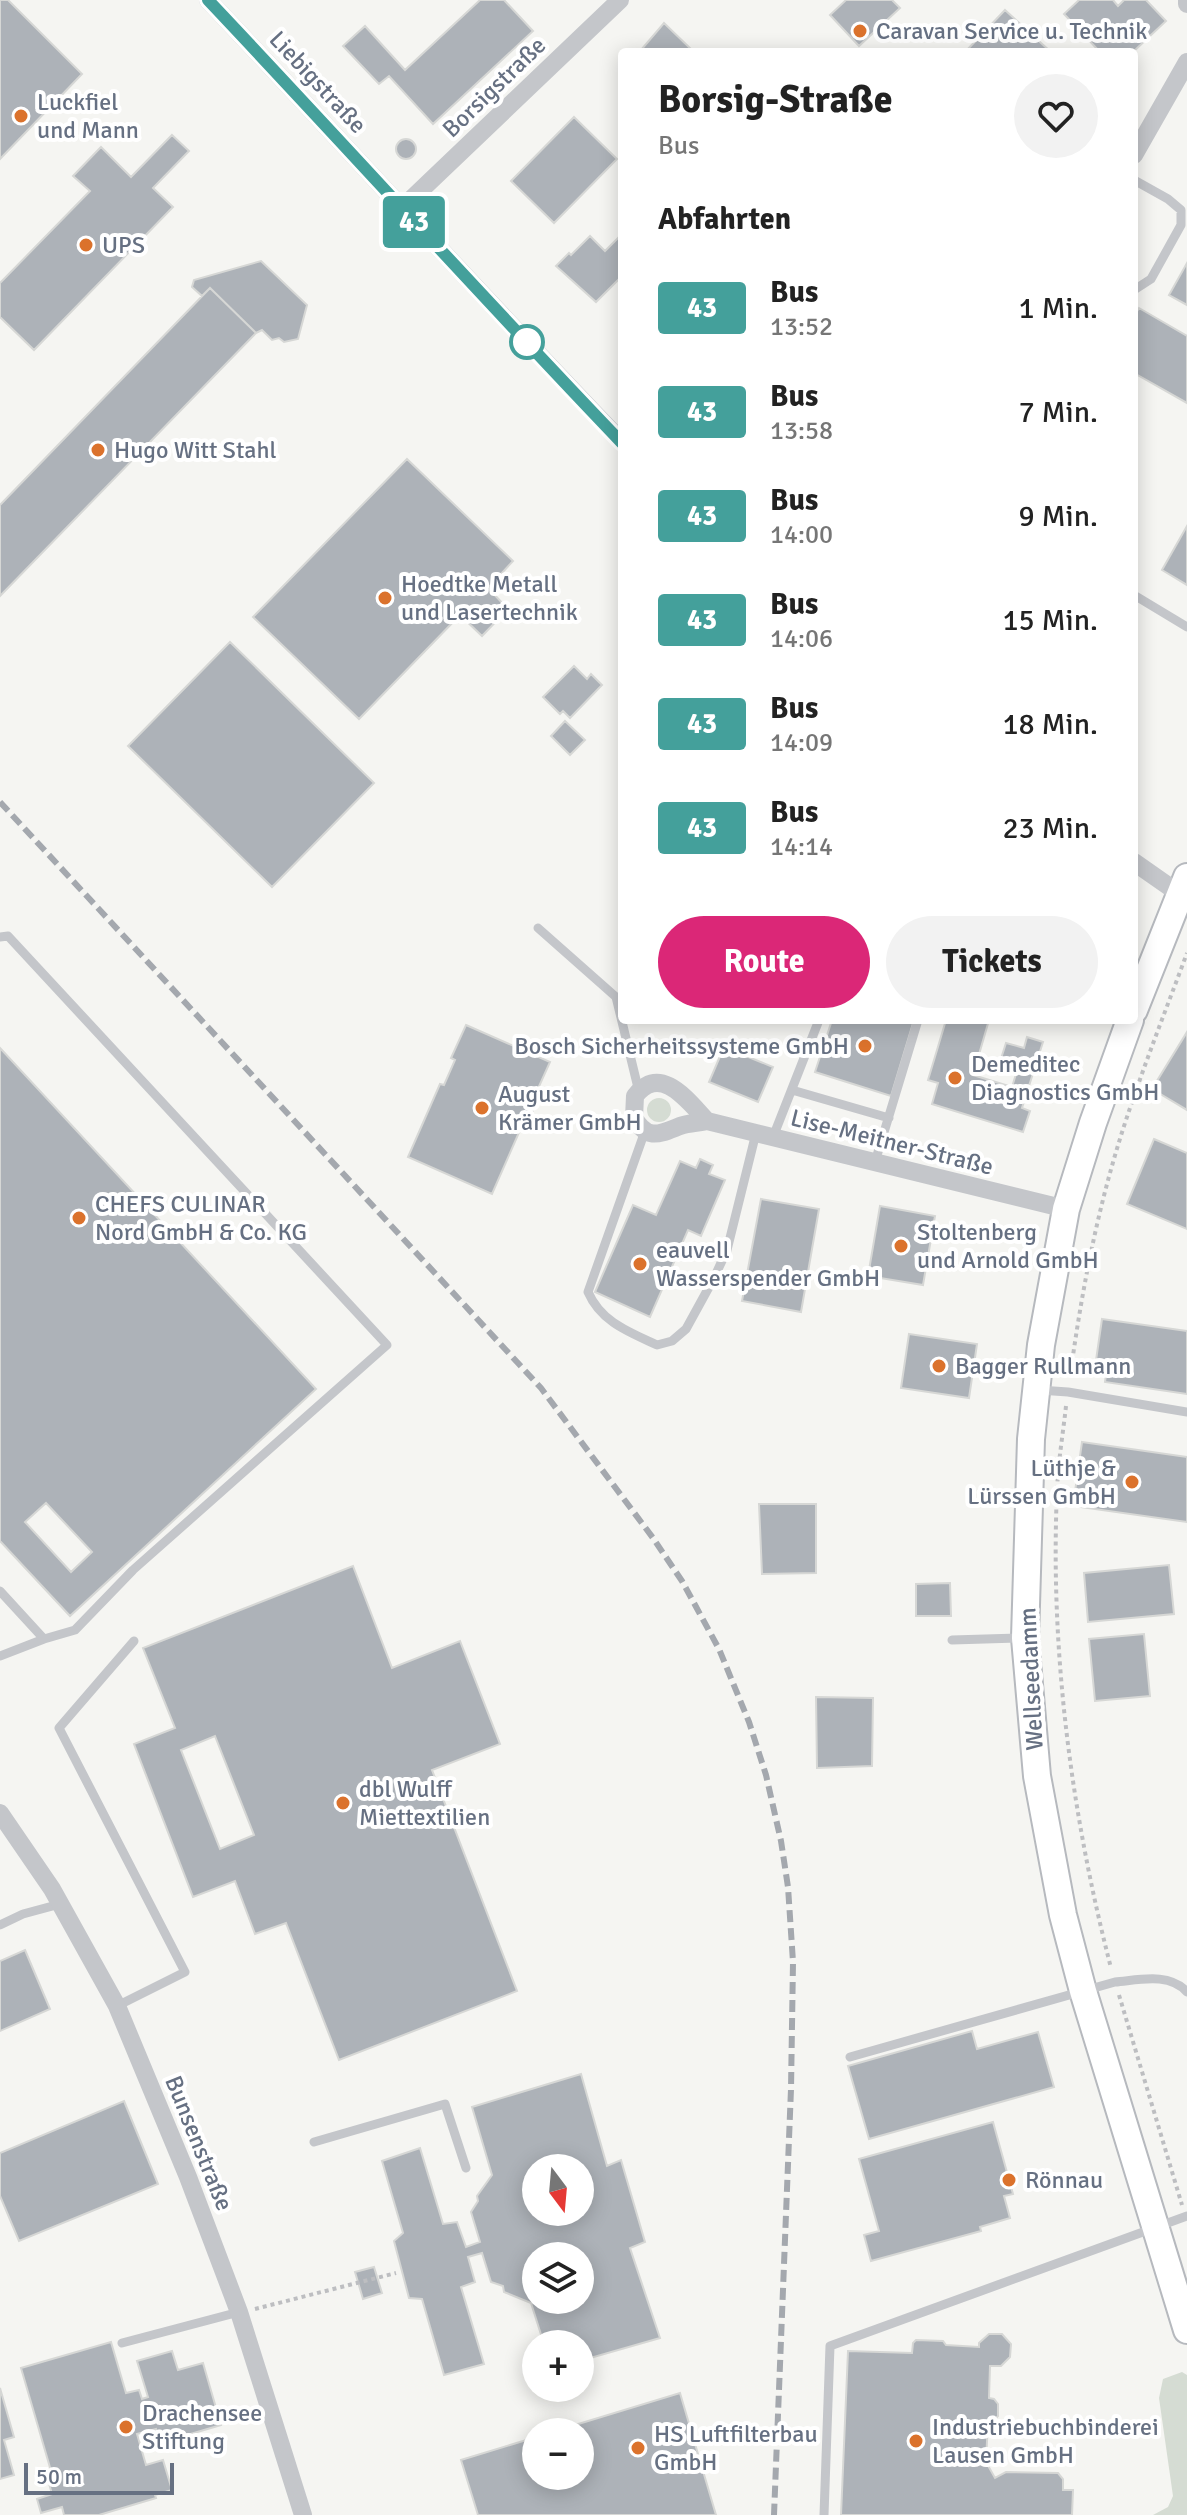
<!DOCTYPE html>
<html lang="de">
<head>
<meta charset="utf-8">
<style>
  :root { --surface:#fff; --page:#f2f2f2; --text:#222; --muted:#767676; --accent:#db2777 }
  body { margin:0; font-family:Signika,sans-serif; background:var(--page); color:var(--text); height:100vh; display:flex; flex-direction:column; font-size:30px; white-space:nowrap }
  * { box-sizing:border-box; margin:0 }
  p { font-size:26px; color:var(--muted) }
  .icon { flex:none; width:44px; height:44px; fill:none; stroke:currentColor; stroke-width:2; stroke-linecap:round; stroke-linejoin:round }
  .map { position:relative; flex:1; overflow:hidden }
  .panel { position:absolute; left:618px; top:48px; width:520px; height:976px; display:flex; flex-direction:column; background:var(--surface); border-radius:8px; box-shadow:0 4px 20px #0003 }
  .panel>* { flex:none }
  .badge { padding:0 16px; border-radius:6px; font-size:28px; line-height:52px }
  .needle { width:52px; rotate:164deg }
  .controls { position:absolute; left:522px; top:2154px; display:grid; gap:16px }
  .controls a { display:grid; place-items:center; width:72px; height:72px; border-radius:50%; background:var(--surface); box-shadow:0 4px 20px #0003; font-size:40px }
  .scale { position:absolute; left:24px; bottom:20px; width:150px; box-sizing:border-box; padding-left:8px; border:4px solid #667082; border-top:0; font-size:22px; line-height:28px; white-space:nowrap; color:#667082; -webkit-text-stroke:6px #fff; paint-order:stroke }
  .map>.badge { position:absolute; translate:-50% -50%; box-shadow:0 0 0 4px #fff }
  h2 { padding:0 40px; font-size:30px; line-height:72px }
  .round { display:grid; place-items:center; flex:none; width:84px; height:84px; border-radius:42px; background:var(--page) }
  .head { display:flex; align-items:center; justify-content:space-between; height:136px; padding:0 40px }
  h1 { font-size:38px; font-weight:700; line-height:60px }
  .cta { display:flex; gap:16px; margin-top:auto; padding:16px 40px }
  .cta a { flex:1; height:92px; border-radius:48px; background:var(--accent); color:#fff; font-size:32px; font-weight:700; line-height:92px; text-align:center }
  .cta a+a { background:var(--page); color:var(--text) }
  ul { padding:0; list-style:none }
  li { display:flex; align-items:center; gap:24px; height:104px; padding:0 40px }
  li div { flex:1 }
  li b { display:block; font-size:30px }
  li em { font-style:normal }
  li .badge { min-width:88px; font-weight:700; text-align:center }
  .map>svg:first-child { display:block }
  .green { fill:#d5dcd3 }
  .building { fill:#adb2b8; stroke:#d6d7d5; stroke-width:2; fill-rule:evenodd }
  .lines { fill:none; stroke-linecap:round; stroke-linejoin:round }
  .secondary-casing { stroke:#b6b9be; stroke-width:30 }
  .path { stroke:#bdbec1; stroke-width:4; stroke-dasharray:4 4; stroke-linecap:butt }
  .service { stroke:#c4c6ca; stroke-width:9 }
  .minor { stroke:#c4c6ca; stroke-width:18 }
  .secondary { stroke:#fff; stroke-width:26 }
  .rail { stroke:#a4a8ae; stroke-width:6; stroke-dasharray:12 6; stroke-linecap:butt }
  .line-casing { stroke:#fff; stroke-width:18 }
  .line { stroke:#44a09b; stroke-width:12 }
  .poi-dot { fill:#db722c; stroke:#fff; stroke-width:3 }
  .stop-dot { fill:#fff; stroke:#44a09b; stroke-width:4 }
  .labels { text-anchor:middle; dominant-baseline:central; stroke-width:8; stroke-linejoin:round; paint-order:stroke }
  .poi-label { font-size:24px; fill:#667082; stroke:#fff; text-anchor:start }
  .street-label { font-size:24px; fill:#667082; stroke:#fff }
</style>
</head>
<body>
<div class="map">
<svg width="1187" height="2515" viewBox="0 0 1187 2515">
  <rect width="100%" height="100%" fill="#f5f5f2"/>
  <path class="green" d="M647 1110a12 12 0 1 1 24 0a12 12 0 1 1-24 0Z
    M1182,2372l5,3v140h-34l15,-8 5,-11 -14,-98 4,-19z"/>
  <path class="building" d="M0,0h8l74,74 -82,85z
    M480,0h24l29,31 -100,93 -44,-48 -10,8 -36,-38 22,-20 40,44z
    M846,0h46l8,8 -41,38 -29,-31z
    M1079,0h34l5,6 6,-6h22l20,21 -33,31h-33l-36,-38z
    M1005,10l46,42h-86z
    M664,23l30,29h-51l-2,-2z
    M574,117l43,42 -63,64 -43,-42z
    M172,135l17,16 -36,37 20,19 -139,143 -34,-33v-34l90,-92 -17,-15 28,-29 30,30z
    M396 149a10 10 0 1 1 20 0a10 10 0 1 1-20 0Z
    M622,234v42l-26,26 -40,-36 13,-13 2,2 19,-19 15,15z
    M261,261l46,44 -9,34 -14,3 -5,-4 -7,2 -10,-10 -6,3 -46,-45 -8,8 -10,-9 2,-7z
    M1187,263v42l-18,-10z
    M210,288l46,45 -256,263v-91z
    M1139,308l48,28v67l-53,-30v-57z
    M407,459l106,102 -25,27 20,21 -26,27 -22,-21 -101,104 -106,-102z
    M1187,526v59l-25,-15z
    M230,642l144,141 -102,104 -144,-141z
    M574,666l13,13 4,-5 11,11 -32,33 -7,-7 -3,3 -17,-17z
    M565,721l20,19 -15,15 -19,-19z
    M832,1020h82l-23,76 -76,-24z
    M946,1020h43l-16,55 39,12 4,-13 -18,-6 8,-25 18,5 3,-11 16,5 -21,66 8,3 -7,21 -91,-28 6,-21 -10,-3z
    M466,1025l84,37 -14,31 4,1 -12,28 -4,-1 -32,73 -84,-37 32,-73 4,1 11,-25 -4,-2z
    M1187,1032v78l-35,-21z
    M724,1047l49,20 -15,35 -49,-20z
    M0,1048l316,341 -246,227 -70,-75zM46,1503l46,49 -21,20 -46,-50z
    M1154,1139l33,14v76l-60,-25z
    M700,1159l13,6 -4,9 16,6 -24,56 -13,-6 -38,87 -55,-25 38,-87 23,10 24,-54 16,7z
    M761,1199l58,10 -18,103 -59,-11z
    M880,1206l55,10 -12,69 -55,-9z
    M1102,1319l85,12v63l-82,-12 1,-7 -12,-1z
    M909,1334l68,10 -8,54 -68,-10z
    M1082,1442l105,15v65l-114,-16z
    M759,1504h57v69l-54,1z
    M1169,1565l5,49 -86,8 -4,-49z
    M353,1566l39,102 68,-27 40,103 -68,26 85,221 -178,69 -53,-137 -31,11 -20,-53 -42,16 -59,-153 41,-16 -32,-80zM215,1736l39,99 -34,14 -39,-99z
    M950,1583l1,33h-35v-32z
    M1144,1634l6,62 -55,5 -6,-62z
    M816,1697l57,1 -1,68 -55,2z
    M25,1950l25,59 -50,22v-70z
    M972,2031l5,18 61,-17 16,55 -185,52 -21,-73z
    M581,2074l26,92 14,-6 24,82 -15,6 30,90 -80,23v-17h-36l-13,-41 -27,-11 -1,-6 -12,-4 -9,-29 -14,4 7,25 -14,5 23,77 -40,11 -22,-76 -13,-1 -15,-57 9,-8 -21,-72 38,-13 23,76 14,-2 9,25 14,-5 -9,-30 7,-11 -1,-5 15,-21 -20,-68zM536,2168h44v44h-44zM536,2256h44v44h-44z
    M124,2101l34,83 -139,57 -19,-45v-43z
    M993,2122l20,72 -9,2 6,22 -30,9 1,4 -110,30 -7,-26 15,-4 -20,-72z
    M374,2267l8,26 -19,6 -8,-27z
    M989,2334h13l9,10 -1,13 -9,9h-11l-1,32 5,1 4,5v12l-5,5h-5l-2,41 9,16 11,-6 52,1 5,6v11h10l-1,25h-231l7,-164 64,2 1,-10 3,-3 27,1 3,4 33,2v-4z
    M111,2342l15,51 13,-3 3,9 6,-2 -11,-36 35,-10 6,19 25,-7 18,62 -61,18 -4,-14 -19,5 9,31 17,-5 9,30 -17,5 1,3 -57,17h-35l-2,-8 -21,6 -4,-14 15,-5 -6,-21 5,-2 -30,-103z
    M0,2388l14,49 -10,3 10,35 -14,4z
    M680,2393l36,122h-238l-17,-55 75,-23v39h44v-44h-28z"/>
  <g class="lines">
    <g class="secondary-casing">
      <path id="secondary" d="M1134,1010l53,-133
        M1130,1020l-37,103 -27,86 -25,136 -10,94 -6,199 12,138 26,139 20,76 104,339"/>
    </g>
    <path class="path" d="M1070,1377c12,-89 29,-177 58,-263 18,-54 39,-107 59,-161
      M1066,1406c-3,28 -8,56 -9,85 -7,159 14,322 54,477
      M1119,1995l63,210
      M255,2309l141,-36"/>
    <path class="service" d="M1134,180l34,19 13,11v15l-30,54 -17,11
      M1134,595l53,32
      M538,928l78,69 23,95
      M0,937l8,-1 379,409 -254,225 -58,60 -31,9
      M792,1090l97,28
      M645,1131l-57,161c13,30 41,40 69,53l15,-4 14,-12 28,-51 13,-28 29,-117
      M773,1137l46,-117
      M875,1162l43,-142
      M1039,1390l29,2 119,20
      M0,1591l44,48 -44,17
      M952,1640l70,-2
      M0,1925l23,-11 37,-10
      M117,2006l68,-34 -126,-244 75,-87
      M850,2057l265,-75c24,-2 54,-10 72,10
      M314,2142l131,-38 21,64
      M122,2343l117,-31
      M824,2515l6,-169 357,-130"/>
    <path class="minor" d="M208,0c139,147 274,297 414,442
      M1187,0v4
      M1134,155l53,-93
      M401,209l219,-209
      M1134,862l53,37
      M707,1121c-9,2 -19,2 -27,5 -21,8 -32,15 -46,-8l1,-22c26,-33 53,5 72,25l359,88
      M0,1813l52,76 65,117 71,171 51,135 64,203"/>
    <use href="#secondary" class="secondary"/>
    <path class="rail" d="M0,802l541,586 112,150 29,43 37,68 30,73 17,53 15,66 7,46 5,75 -2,127 -17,426"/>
  </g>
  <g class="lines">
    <g class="line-casing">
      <path id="line" d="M208,0c139,147 274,297 414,443"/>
    </g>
    <use href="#line" class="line"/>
  </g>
  <g class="poi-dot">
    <circle cx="860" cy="31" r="8"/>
    <circle cx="21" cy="116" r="8"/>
    <circle cx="86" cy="245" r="8"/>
    <circle cx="98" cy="450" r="8"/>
    <circle cx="385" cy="598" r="8"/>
    <circle cx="865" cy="1046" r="8"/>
    <circle cx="955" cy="1078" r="8"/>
    <circle cx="482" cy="1108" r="8"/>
    <circle cx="79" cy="1218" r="8"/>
    <circle cx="901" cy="1246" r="8"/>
    <circle cx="640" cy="1264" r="8"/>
    <circle cx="939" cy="1366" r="8"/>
    <circle cx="1132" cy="1482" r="8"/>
    <circle cx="343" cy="1803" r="8"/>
    <circle cx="1009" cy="2180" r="8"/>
    <circle cx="126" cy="2427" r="8"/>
    <circle cx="916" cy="2441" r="8"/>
    <circle cx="638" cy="2448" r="8"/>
  </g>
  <circle class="stop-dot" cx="527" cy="342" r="16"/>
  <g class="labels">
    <g class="poi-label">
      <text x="876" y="31">Caravan Service u. Technik</text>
      <text x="37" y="102">Luckfiel<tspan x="37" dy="28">und Mann</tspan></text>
      <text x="102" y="245">UPS</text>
      <text x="114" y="450">Hugo Witt Stahl</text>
      <text x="401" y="584">Hoedtke Metall<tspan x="401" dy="28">und Lasertechnik</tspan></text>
      <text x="849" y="1046" text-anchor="end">Bosch Sicherheitssysteme GmbH</text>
      <text x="971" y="1064">Demeditec<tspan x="971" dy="28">Diagnostics GmbH</tspan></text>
      <text x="498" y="1094">August<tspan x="498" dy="28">Krämer GmbH</tspan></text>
      <text x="95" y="1204">CHEFS CULINAR<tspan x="95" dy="28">Nord GmbH &amp; Co. KG</tspan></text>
      <text x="917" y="1232">Stoltenberg<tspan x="917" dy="28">und Arnold GmbH</tspan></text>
      <text x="656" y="1250">eauvell<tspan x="656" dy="28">Wasserspender GmbH</tspan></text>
      <text x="955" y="1366">Bagger Rullmann</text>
      <text x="1116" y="1468" text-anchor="end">Lüthje &amp;<tspan x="1116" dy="28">Lürssen GmbH</tspan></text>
      <text x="359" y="1789">dbl Wulff<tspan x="359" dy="28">Miettextilien</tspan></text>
      <text x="1025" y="2180">Rönnau</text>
      <text x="142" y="2413">Drachensee<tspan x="142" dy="28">Stiftung</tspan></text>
      <text x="932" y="2427">Industriebuchbinderei<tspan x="932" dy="28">Lausen GmbH</tspan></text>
      <text x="654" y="2434">HS Luftfilterbau<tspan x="654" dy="28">GmbH</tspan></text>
    </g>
    <g class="street-label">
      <text transform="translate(318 82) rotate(47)">Liebigstraße</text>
      <text transform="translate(494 87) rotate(-44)">Borsigstraße</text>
      <text transform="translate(892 1142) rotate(14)">Lise-Meitner-Straße</text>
      <text transform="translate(1031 1679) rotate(-93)">Wellseedamm</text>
      <text transform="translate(199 2143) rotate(68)">Bunsenstraße</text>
    </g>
  </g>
</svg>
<div class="controls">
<a><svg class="needle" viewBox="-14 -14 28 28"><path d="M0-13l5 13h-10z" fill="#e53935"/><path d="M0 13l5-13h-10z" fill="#767676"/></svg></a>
<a><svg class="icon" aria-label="layers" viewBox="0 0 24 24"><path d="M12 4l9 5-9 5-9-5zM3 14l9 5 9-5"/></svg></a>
<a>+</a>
<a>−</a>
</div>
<div class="scale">50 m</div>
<b class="badge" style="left:414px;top:222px;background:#44a09b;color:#fff">43</b>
<section class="panel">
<div class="head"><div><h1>Borsig-Straße</h1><p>Bus</p></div><a class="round"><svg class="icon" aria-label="heart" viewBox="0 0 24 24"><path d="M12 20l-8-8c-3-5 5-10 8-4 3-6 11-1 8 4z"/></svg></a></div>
<h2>Abfahrten</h2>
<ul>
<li><span class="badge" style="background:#44a09b;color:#fff">43</span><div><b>Bus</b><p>13:52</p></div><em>1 Min.</em></li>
<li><span class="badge" style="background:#44a09b;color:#fff">43</span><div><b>Bus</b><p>13:58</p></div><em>7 Min.</em></li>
<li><span class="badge" style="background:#44a09b;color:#fff">43</span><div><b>Bus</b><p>14:00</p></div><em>9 Min.</em></li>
<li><span class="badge" style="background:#44a09b;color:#fff">43</span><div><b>Bus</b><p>14:06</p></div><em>15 Min.</em></li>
<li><span class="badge" style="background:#44a09b;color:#fff">43</span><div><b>Bus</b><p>14:09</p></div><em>18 Min.</em></li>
<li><span class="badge" style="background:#44a09b;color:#fff">43</span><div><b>Bus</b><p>14:14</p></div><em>23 Min.</em></li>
</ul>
<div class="cta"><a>Route</a><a>Tickets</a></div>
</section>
</div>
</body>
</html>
